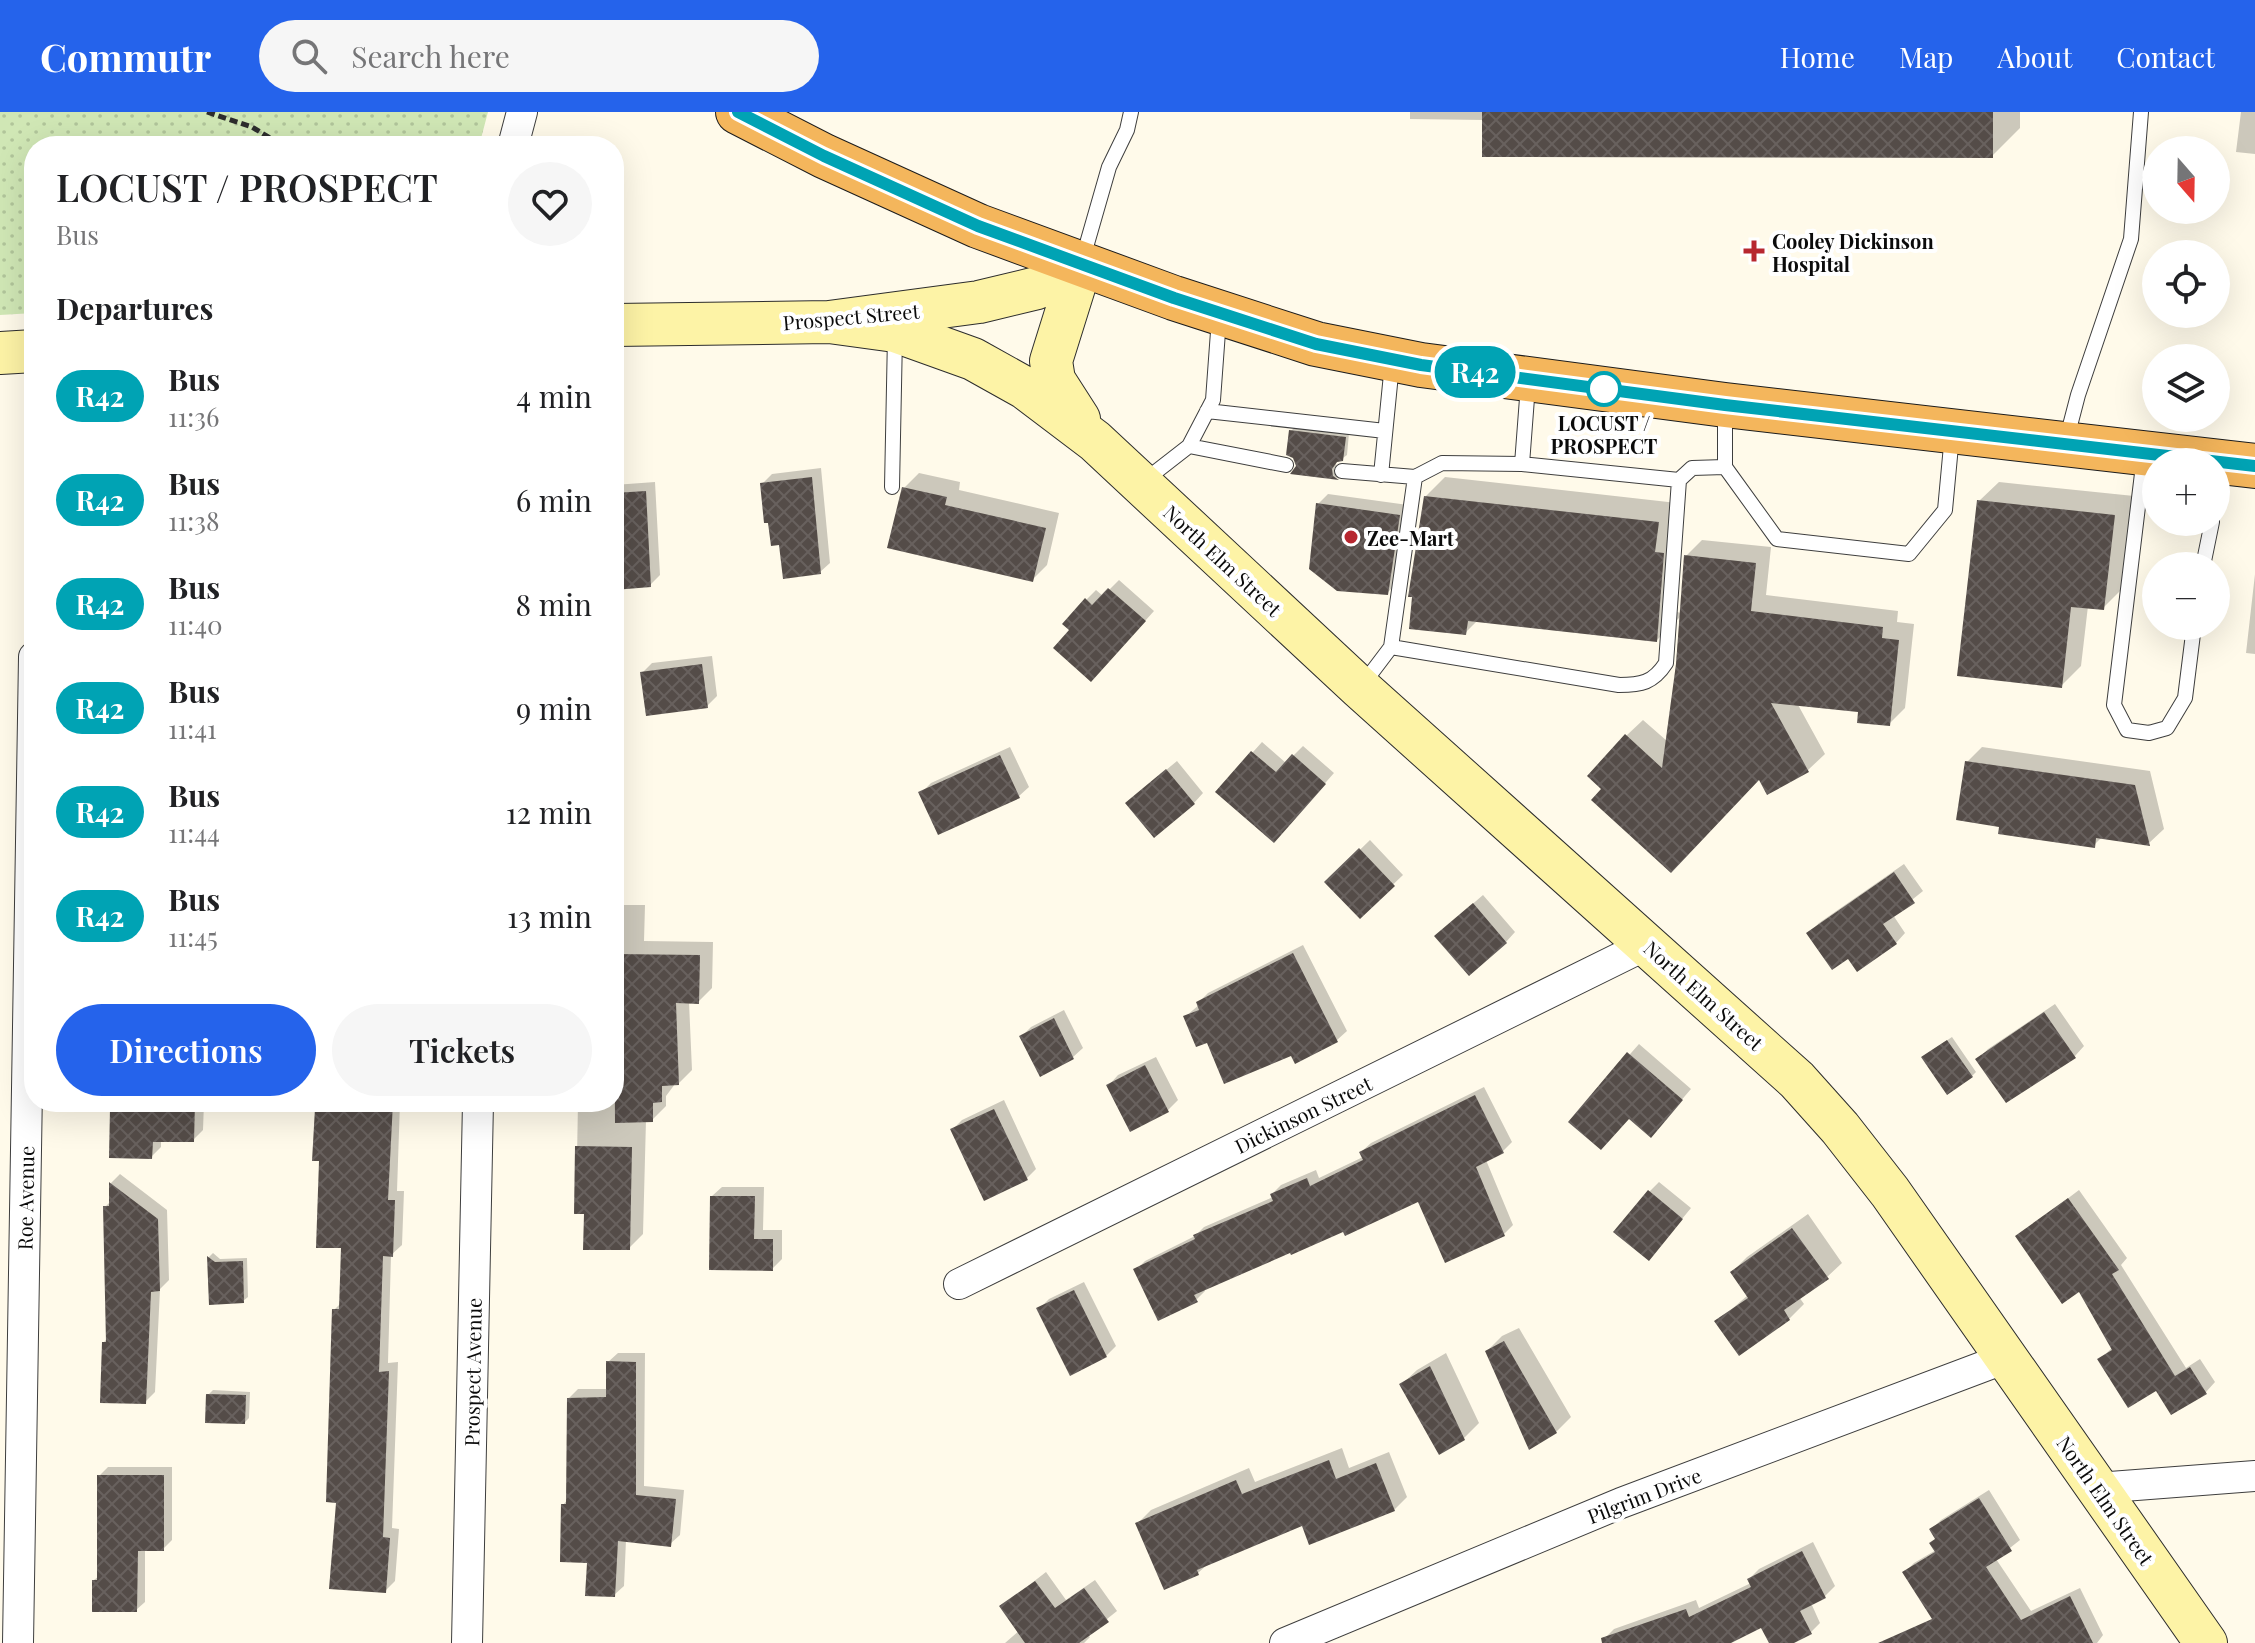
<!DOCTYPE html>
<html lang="en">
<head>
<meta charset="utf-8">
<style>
  :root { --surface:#fff; --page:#f6f6f6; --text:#202124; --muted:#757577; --accent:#2563eb }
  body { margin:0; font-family:"Playfair Display",serif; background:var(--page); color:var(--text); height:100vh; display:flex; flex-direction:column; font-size:30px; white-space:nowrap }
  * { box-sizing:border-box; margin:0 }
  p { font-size:26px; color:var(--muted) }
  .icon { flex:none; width:44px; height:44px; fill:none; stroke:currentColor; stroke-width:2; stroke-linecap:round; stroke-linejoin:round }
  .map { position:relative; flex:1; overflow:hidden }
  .panel { position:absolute; left:24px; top:24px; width:600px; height:976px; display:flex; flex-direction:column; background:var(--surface); border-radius:32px; box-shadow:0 8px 32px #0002 }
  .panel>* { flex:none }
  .badge { padding:0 16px; border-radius:26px; font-size:28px; line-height:52px }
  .needle { width:52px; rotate:160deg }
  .fabs { position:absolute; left:2142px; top:24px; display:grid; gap:16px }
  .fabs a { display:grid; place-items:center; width:88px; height:88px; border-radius:50%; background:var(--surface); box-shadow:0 8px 32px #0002; font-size:40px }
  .map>.badge { position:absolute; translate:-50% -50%; box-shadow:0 0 0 4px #fff }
  h2 { padding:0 32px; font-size:30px; line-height:72px }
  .round { display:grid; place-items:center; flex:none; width:84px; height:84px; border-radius:42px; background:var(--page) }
  .head { display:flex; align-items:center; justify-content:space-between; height:136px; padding:0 32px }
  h1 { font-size:38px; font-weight:600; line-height:60px }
  .button { display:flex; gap:16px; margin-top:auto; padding:16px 32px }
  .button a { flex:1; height:92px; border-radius:48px; background:var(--accent); color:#fff; font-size:32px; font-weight:600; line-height:92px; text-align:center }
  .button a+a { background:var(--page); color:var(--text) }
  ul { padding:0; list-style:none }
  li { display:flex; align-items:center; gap:24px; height:104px; padding:0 32px }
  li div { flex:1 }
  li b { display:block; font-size:30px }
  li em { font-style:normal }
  li .badge { min-width:88px; font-weight:700; text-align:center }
  header { display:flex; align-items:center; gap:48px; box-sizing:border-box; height:112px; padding:0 40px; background:var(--accent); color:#fff }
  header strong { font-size:38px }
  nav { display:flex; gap:44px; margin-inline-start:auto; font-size:28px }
  .search { width:560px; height:72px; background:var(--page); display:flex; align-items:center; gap:20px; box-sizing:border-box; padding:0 28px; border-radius:44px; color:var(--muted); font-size:30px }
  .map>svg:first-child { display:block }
  .park { fill:url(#park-dots) }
  .shadow { fill:#0003 }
  .building { fill:url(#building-cross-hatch) }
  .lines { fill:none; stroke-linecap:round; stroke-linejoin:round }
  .service-casing { stroke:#3e3e3e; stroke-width:16 }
  .minor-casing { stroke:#3e3e3e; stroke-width:32 }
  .secondary-casing { stroke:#2d2d2d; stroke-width:44 }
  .trunk-casing { stroke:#1c1c1c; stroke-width:46 }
  .path { stroke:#2d2d2d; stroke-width:5; stroke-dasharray:8 4; stroke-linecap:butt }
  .service { stroke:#fff; stroke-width:14 }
  .minor { stroke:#fff; stroke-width:30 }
  .secondary { stroke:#fdf3a6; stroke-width:42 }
  .trunk { stroke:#f4b65c; stroke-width:44 }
  .line-casing { stroke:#fff; stroke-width:18 }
  .line { stroke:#00a3b4; stroke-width:12 }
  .poi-dot { fill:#b7272f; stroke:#fff; stroke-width:3 }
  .stop-dot { fill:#fff; stroke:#00a3b4; stroke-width:4 }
  .labels { text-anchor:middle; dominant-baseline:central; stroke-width:8; stroke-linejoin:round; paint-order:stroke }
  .poi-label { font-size:20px; font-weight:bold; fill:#0b0b0b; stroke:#fff; text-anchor:start }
  .street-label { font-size:20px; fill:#0b0b0b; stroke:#fff }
  .stop-label { font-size:20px; font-weight:bold; fill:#0b0b0b; stroke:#fff }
</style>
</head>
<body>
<header>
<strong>Commutr</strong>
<div class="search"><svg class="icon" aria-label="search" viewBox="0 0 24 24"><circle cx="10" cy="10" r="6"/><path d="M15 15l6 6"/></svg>Search here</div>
<nav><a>Home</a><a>Map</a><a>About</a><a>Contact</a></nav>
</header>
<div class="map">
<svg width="2255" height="1531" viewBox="0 0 2255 1531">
  <defs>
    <pattern id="park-dots" width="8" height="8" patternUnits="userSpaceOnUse" patternTransform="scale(2)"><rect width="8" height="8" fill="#d0e7b5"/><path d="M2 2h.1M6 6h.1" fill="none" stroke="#b1c59a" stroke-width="1.8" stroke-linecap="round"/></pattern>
    <pattern id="building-cross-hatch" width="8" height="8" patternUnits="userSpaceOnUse" patternTransform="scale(2)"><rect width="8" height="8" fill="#544c48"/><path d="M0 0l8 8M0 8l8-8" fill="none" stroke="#68615e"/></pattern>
  </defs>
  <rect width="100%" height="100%" fill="#fffaea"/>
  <path class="park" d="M0,0h488l-9,34h-445v167l-34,2z"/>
  <path class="shadow" d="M1410,0h610v16l-28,28 -508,-36 -74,-1z
    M2241,0h14v42l-19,-2z
    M1295,315l54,6 -2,22 -11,8 1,8 4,4 -3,3 -44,-5 4,-7 -7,-35z
    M821,356l9,95 -10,9 -39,-29 -19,-59 10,-10z
    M919,361l41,9 -1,8 100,23 -12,52 -15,15 -128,-92z
    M1445,365l232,26 -3,30 8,1 -5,78 4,1 5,-57 16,-16 69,7 -5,48 132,16 -1,11 17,2 -9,84 -16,16 -29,-14 -63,-7 28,51 -17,16 -40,22 -8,-15 -156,11 22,-52 17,-16 24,21 4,-18 9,-106 -23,23 -179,-20 -13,13 -40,-136z
    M655,370l5,93 -10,10 -36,-19v-81z
    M1999,370l135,14 -11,92 -20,20 -15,-2 -7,60 -20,20 -82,-185z
    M1328,382l80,11 -11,78 -10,10 -69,-89z
    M2255,462v80l-9,-1z
    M1119,468l35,31 -53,59 -29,-40 14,-30 10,-10 7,6z
    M712,544l5,40 -10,10 -65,-33 10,-10z
    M1262,630l24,21 17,-17 31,27 -51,58 -65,-40z
    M1010,635l19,40 -10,9 -98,-3 10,-10z
    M1982,635l168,24 14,58 -15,14 -46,-7 -9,9 -92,-20 -35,-63z
    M1177,649l26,32 -9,10 -57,-9z
    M1370,728l33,35 -43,41 -33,-34z
    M1904,752l19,27 -30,24 12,18 -9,10 -47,13 -40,-23 10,-10z
    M1483,783l32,37 -9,10 -59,-16z
    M614,793h31l-1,36 69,1 -1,46 -14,14h-9l3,68 -14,14h-3l-9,12v10l-14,14h-6l-3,114 -14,14 -43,-36h-10l2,-110h36z
    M1303,833l44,86 -10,9 -45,13 -106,-37 13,-11 -1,-2 10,-10z
    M2055,892l29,42 -9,10 -68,45 -29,-42 10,-10z
    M1064,898l19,38 -10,9 -52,-20 10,-10z
    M1952,925l24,35 -4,4 -44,-23z
    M1639,932l52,45 -31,36 -30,-8 -59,4z
    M1156,945l22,43 -10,10 -59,-25 9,-10z
    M1484,975l28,55 -9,9 -17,9 27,65 -9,9 -85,-34 -128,50 -87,39 1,2 -9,9 -60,-30 9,-9 50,-25 9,-9 69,-30 -1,-3 9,-9 35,-15 3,8 44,-21 -2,-5 10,-9z
    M1004,988l32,69 -10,10 -74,-49 10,-10z
    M119,990h85l-1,28 -10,10h-32v7l-10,10 -39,-48z
    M323,990h77l-3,89h7l-2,54 -11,10 -3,108 10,-1 -6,166 7,1 -4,52 -10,10 -47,-90 -4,-191 7,-7 2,-57 -22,-87 -4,-50z
    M120,1062l47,36 2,70 -9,9 -5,103 -10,10 -41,-60 4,-4 -3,-131 6,-6v-18z
    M1659,1070l32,26 -33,40 -9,-56z
    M722,1075h42l-1,43h19v29l-10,10 -60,-73z
    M2079,1078l48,68 -6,7 65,103 14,-9 15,23 -9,10 -49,-4 -57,-29 13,-12 -34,-57 -61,-54z
    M1808,1102l34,49 -15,14 -28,20 5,7 -15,15 -72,3 31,-27 -16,-23 15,-15z
    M213,1141l7,6 27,-1 1,39 -5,4 -32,2 -2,-46z
    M1084,1170l32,64 -10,10 -35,18 -32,-65 10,-10z
    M1519,1216l52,89 -15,15 -69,-81 15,-15z
    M618,1241h27l-1,133 40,4 -4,45 -10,9 -44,-4 -2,46 -10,9 -25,-34 -26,-56 5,-6 1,-101 9,-9h30v-27z
    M1446,1241l33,70 -15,15 -62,-54 15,-14z
    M213,1278l37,2 -1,26 -4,4 -37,-27z
    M1342,1336l7,20 40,-16 18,45 -13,13 -91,14 -94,39 -11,10 -60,-50 13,-13 98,-42 6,14z
    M108,1355h64v73l-9,9h-18v53l-9,8 -42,-30 5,-4v-100z
    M1989,1378l31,50 -24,19 35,52 49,-23 23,47 -6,8h-134l-58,-71 9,-9 22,-13 1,-12 -6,-8 10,-10z
    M1813,1430l22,44 -10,10 -14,7 9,20 -10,10 -20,10h-19l-9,-18 -36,18h-121l-1,-4 10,-10 82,-29 3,8 52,-25 -2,-4 10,-10z
    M1046,1460l20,28 29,-20 22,31 -30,24 3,2 -6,6h-79l14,-12 -17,-25z"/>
  <path class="building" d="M1482,0h511v46l-511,-1z
    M1289,318l57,7 -3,24 -6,1 -5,7 1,7 6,4 -49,-6 6,-8 -3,-8 -7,-3z
    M812,365l9,97 -38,5 -4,-34 -8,1 -3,-23h-4l-4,-40z
    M902,375l45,10 -2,8 101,23 -13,54 -146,-34z
    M646,379l5,96 -37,3v-97z
    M1424,384l235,26 -4,30 9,1 -7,89 -189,-21 -2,14 -57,-6 3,-32h-4z
    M1977,388l138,15 -11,95 -33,-3 -9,81 -105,-12z
    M1316,391l84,12 -12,80 -51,-4 -28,-22z
    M1684,443l72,8 -5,48 132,16 -1,11 17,2 -9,86 -33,-3 1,-11 -87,-9 38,69 -42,23 -8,-15 -88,93 -80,-73 10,-11 -14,-13 38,-42 37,34 14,-104z
    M1108,476l38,33 -55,61 -38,-34 16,-18 -7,-6 23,-26 7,7z
    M702,552l6,44 -62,8 -6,-44z
    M1251,639l25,21 16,-18 34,30 -52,59 -59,-51z
    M1000,643l20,43 -82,37 -20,-43z
    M1965,649l170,24 15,61 -54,-8 -1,10 -97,-14 1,-7 -43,-7z
    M1166,657l29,35 -41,34 -29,-35z
    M1359,736l36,38 -35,33 -36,-37z
    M1894,760l21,31 -32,21 14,20 -40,28 -9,-13 -16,11 -26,-37z
    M1473,791l34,40 -38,33 -35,-40z
    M1293,841l45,89 -43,22 -4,-8 -67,28 -17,-41 -11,4 -13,-31 16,-6 -3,-8z
    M614,842l86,1 -1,49 -23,-1 3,82 -17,1v16l-9,1v19l-38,1z
    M2044,900l32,46 -70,45 -31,-44z
    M1054,906l20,41 -34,18 -21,-41z
    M1947,928l26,37 -26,18 -26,-38z
    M1627,940l56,48 -32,38 -22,-19 -28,31 -33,-28z
    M1145,953l24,47 -39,20 -24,-47z
    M1475,983l29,58 -28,14 29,69 -60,27 -27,-61 -73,34 -2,-4 -52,23 -1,-2 -96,42 4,7 -40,19 -25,-52 62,-30 -2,-4 80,-34 -3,-7 37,-16 3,8 53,-26 -4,-8z
    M148,990h47l-1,40h-41l-1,17 -43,-1 1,-50 38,1z
    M343,990h50l-5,98h7l-2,57 -10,-1 -4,116 10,-1 -6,166 7,1 -4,55 -57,-4 7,-86 -10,-1 6,-193h7l2,-61h-25l3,-87h-7l3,-53 28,2z
    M994,997l34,71 -44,21 -34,-72z
    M575,1034l57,1 -2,103h-47l1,-36h-10z
    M109,1070l49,37 2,72 -9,1 -5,112 -46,-1 2,-61h4l-3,-136h6z
    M1648,1078l35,29 -34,42 -36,-29z
    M710,1084h45l-1,43h19v32l-64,-1z
    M2068,1086l51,72 -7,4 63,102 15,-9 17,27 -36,21 -15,-24 -28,17 -31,-49 15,-9 -33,-58 -17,12 -47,-68z
    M1792,1116l37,51 -45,31 6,10 -51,36 -25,-35 34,-23 -18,-26z
    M207,1144l8,6 28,-1 1,42 -35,2z
    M1074,1178l33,67 -37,19 -34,-68z
    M1504,1229l53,92 -28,17 -44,-99z
    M606,1249l30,1v133l40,4 -5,48 -53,-6 -3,56 -30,-1 2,-33 -27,-1 1,-58h5l1,-106 39,-1z
    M1430,1254l35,74 -26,15 -40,-71z
    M206,1282l40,1 -1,29 -40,-1z
    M1329,1348l7,19 40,-16 19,48 -86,34 -7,-19 -105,44 2,5 -35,15 -29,-67 101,-43 6,14z
    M97,1363h67v76h-26l-1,61h-45v-32h5z
    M1979,1386l33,53 -26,16 35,53 49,-24 23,47h-215l54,-24 -30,-47 33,-20 -6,-9 6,-4 -6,-10z
    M1802,1439l24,47 -26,13 12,23 -18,9h-25l-8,-15 -30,15h-129l-1,-5 85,-29 3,8 62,-30 -4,-8z
    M1035,1469l20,27 29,-20 25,34 -30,21h-54l-26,-37z"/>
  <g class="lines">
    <g class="service-casing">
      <path id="service" d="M1082,149l27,-94 18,-37 4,-18
        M1725,298v57l52,72 132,15 36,-44 7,-75
        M1207,299l178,20
        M2066,329l12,-46 53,-156 10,-127
        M1189,334l97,19
        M2144,345l-30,248 13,25 22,3 18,-5 18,-30 9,-72
        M1522,352l6,-79
        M1342,359l73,6 27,-14 80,1 157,16
        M1381,363l11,-111
        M1144,369l45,-35 24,-46 6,-82
        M892,375l3,-151
        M2216,385l5,-31
        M2203,454l9,-44
        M1391,535l24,-170
        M1363,572l28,-37 228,38c22,0 34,-2 47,-22l13,-183 13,-12 33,-1"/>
    </g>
    <g class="minor-casing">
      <path id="minor" d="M513,34l9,-34
        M959,1172l689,-340
        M2097,1376l158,-12
        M18,1531l16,-986
        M467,1531l11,-541
        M1285,1531l336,-140 385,-145"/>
    </g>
    <g class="secondary-casing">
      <path id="secondary" d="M829,210l66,9 78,28 52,29 70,53 265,247 437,392 43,48 50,64 316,451
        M614,213l215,-3 150,-20 58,-14 44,-23
        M0,241l34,-2
        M1079,307l-25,-39 -3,-19 30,-96"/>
    </g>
    <g class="trunk-casing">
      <path id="trunk" d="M738,0l86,44 154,70 196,72 142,46 105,21 304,40 530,61"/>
    </g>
    <path class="path" d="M207,0l45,15 31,19"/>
    <use href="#service" class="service"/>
    <use href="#minor" class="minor"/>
    <use href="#secondary" class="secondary"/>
    <use href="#trunk" class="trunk"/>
  </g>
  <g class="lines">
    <g class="line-casing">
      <path id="line" d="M738,0l86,44 154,70 196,72 142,46 105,21 304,40 530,61"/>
    </g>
    <use href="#line" class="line"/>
  </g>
  <g class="poi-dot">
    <path d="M1750 127h8v8h8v8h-8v8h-8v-8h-8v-8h8z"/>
    <circle cx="1351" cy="425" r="8"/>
  </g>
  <circle class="stop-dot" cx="1604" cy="277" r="16"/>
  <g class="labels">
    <g class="poi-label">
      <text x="1772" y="128">Cooley Dickinson<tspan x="1772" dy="23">Hospital</tspan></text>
      <text x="1367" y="425">Zee-Mart</text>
    </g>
    <g class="street-label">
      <text transform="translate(851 204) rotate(-5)">Prospect Street</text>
      <text transform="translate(1223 448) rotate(43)">North Elm Street</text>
      <text transform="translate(1704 883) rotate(42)">North Elm Street</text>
      <text transform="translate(1303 1002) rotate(-26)">Dickinson Street</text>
      <text transform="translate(25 1086) rotate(-89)">Roe Avenue</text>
      <text transform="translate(472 1260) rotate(-89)">Prospect Avenue</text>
      <text transform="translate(1644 1383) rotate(-21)">Pilgrim Drive</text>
      <text transform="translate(2106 1388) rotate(55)">North Elm Street</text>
    </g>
    <g class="stop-label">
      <text x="1604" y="310">LOCUST /<tspan x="1604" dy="23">PROSPECT</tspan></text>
    </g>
  </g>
</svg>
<div class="fabs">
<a><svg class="needle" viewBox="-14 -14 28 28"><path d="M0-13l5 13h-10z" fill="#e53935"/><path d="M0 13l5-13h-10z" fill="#757577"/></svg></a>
<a><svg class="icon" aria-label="locate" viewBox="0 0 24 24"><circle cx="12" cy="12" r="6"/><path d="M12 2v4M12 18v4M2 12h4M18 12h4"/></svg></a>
<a><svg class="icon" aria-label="layers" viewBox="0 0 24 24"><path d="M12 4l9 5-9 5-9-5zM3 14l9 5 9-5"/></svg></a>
<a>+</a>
<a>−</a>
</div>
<b class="badge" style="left:1475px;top:260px;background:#00a3b4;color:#fff">R42</b>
<section class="panel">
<div class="head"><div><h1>LOCUST / PROSPECT</h1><p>Bus</p></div><a class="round"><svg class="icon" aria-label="heart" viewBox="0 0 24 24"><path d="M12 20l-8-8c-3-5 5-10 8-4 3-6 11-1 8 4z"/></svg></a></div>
<h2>Departures</h2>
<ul>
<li><span class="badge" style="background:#00a3b4;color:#fff">R42</span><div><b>Bus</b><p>11:36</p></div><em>4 min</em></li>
<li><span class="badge" style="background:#00a3b4;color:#fff">R42</span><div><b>Bus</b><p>11:38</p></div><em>6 min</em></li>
<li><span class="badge" style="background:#00a3b4;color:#fff">R42</span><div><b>Bus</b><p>11:40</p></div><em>8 min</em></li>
<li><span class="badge" style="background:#00a3b4;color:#fff">R42</span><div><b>Bus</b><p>11:41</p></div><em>9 min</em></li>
<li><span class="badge" style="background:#00a3b4;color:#fff">R42</span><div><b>Bus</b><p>11:44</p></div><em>12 min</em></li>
<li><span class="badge" style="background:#00a3b4;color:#fff">R42</span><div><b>Bus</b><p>11:45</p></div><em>13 min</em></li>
</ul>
<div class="button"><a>Directions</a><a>Tickets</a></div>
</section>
</div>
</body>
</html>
